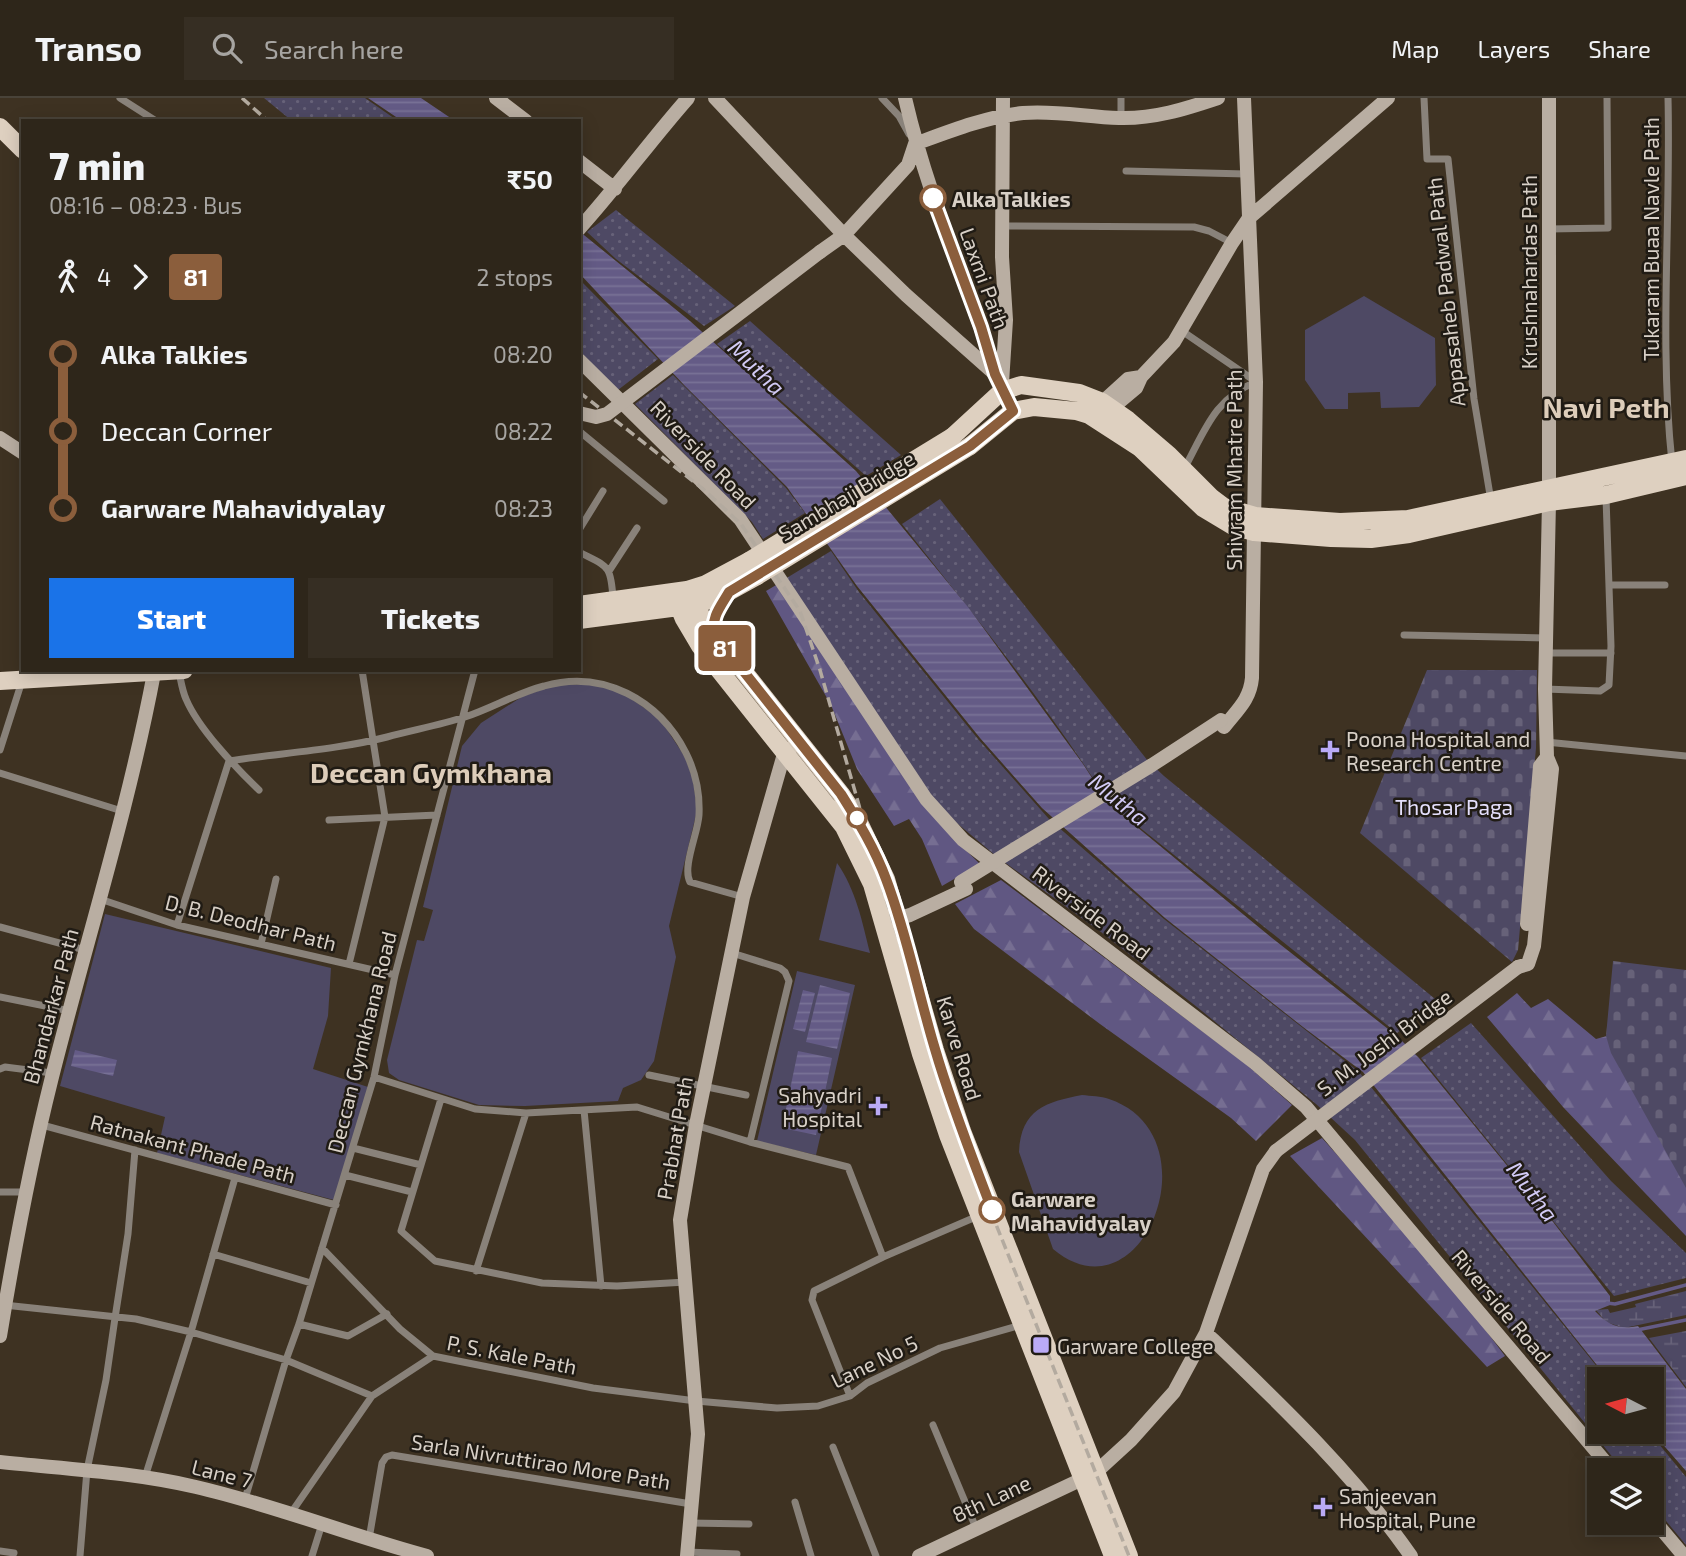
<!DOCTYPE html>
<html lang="en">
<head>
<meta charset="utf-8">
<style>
  :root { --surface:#2e261a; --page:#362e23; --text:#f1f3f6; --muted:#a7a5a2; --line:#494339; --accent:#1a73e8 }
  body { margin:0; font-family:"Exo 2",sans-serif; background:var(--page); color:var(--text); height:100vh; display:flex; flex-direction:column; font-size:26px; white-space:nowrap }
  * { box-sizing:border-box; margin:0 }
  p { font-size:23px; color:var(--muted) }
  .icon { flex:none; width:38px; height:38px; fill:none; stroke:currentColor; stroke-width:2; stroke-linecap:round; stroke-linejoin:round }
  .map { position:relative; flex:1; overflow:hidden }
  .panel { position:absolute; left:21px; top:21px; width:560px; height:553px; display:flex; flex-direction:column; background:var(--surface); border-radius:0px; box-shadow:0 4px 18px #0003,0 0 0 2px var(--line) }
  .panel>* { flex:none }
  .badge { padding:0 14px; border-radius:5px; font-size:24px; line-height:46px }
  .needle { width:46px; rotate:276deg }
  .controls { position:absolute; left:1587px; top:1269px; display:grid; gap:14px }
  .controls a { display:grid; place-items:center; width:77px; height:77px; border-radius:0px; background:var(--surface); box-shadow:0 4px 18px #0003,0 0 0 2px var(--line); font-size:35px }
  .map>.badge { position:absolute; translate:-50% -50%; box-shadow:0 0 0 4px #fff }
  .legs { display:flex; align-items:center; gap:10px; height:77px; padding:0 28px; font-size:23px }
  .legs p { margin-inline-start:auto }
  .head { display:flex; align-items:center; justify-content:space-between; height:119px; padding:0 28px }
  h1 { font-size:38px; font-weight:800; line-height:52px }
  .primary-button { display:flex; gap:14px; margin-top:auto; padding:14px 28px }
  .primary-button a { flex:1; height:80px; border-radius:0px; background:var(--accent); color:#fff; font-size:28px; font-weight:800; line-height:80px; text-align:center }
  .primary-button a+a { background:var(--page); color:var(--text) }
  ul { padding:0 28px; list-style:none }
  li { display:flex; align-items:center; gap:24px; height:77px; font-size:26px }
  li i { display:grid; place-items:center; width:10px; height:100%; margin:0 9px; background:currentColor }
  li i::after { content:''; width:18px; height:18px; margin:-9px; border:5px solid; border-radius:50%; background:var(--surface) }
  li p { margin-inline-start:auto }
  li:first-child i { background:linear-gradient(#0000 50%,currentColor 0) }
  li:last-child i { background:linear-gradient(currentColor 50%,#0000 0) }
  header { display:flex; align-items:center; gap:42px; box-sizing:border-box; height:98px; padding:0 35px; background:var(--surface); border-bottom:2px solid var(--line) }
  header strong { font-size:33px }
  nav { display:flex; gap:38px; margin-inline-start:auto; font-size:24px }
  .search { width:490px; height:63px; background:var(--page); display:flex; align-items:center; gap:18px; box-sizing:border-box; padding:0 24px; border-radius:0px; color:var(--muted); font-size:26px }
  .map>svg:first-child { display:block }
  .grass { fill:url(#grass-dots) }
  .forest { fill:url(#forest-firs) }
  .wetland { fill:url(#wetland-marsh) }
  .cemetery { fill:url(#cemetery-stones) }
  .garden { fill:#4e4964 }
  .water { fill:url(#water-rules) }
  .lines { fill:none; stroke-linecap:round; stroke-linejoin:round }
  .stream { stroke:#645b86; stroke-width:3.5 }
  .street { stroke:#89827a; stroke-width:7 }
  .secondary { stroke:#b9aea2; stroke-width:14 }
  .primary { stroke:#ded0c0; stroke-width:18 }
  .rail { stroke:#b3aa9f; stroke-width:3.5; stroke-dasharray:10 5; stroke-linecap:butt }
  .secondary-bridge { stroke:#b9aea2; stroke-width:14 }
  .primary-bridge { stroke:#ded0c0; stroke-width:18 }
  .line-1-casing { stroke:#fff; stroke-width:16 }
  .line-1 { stroke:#8b5e3c; stroke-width:10 }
  .stop-1-dot { fill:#fff; stroke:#8b5e3c; stroke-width:3.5 }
  .poi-dot { fill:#baaaf6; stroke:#201b14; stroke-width:2.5 }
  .labels { text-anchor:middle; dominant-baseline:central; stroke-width:5; stroke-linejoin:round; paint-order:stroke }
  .stop-label { font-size:21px; font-weight:bold; fill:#d8d0c7; stroke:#201b14; text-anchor:start }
  .street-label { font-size:21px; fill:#d8d0c7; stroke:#201b14 }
  .poi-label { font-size:21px; fill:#d8d0c7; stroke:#201b14; text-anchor:start }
  .park-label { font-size:21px; fill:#e4dffc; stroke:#201b14 }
  .water-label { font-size:23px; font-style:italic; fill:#d2caf5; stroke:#201b14 }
  .district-label { font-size:28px; font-weight:bold; fill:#ddcdba; stroke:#201b14 }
</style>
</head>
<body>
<header>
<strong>Transo</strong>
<div class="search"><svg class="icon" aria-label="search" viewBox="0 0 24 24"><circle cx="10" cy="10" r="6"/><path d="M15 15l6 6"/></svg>Search here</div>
<nav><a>Map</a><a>Layers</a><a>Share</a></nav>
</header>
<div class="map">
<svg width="1686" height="1458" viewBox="0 0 1686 1458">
  <defs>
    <pattern id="grass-dots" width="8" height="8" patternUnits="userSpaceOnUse" patternTransform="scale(1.75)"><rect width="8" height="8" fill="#4e4964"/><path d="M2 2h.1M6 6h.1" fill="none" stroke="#676279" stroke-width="1.8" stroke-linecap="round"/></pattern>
    <pattern id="forest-firs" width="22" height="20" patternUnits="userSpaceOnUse" patternTransform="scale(1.75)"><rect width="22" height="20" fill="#605782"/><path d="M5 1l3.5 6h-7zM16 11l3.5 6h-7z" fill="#766e92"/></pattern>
    <pattern id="wetland-marsh" width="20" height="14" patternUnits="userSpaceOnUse" patternTransform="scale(1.75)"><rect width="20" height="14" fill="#4e4964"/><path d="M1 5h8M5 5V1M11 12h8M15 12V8" fill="none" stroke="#676279"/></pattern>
    <pattern id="cemetery-stones" width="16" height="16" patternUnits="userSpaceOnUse" patternTransform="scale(1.75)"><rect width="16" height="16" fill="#4e4964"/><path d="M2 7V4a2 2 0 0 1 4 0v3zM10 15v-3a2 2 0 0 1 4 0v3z" fill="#676279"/></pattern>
    <pattern id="water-rules" width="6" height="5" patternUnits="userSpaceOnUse" patternTransform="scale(1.75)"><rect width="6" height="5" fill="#645b86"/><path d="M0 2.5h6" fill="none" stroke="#797296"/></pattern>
  </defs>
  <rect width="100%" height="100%" fill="#3e3222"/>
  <path class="grass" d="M264,0h101l33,23h-106z
    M616,112l119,96 -31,20 -88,-67 -29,-27z
    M579,181l79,80 -40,31 -39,-36z
    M750,223l151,134 -35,21 -149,-132z
    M673,277l113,113 19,25 -42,26 -11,-17 -117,-118z
    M940,401l208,262 16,15 276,227 -43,30 -288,-230c-62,-98 -135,-188 -207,-279z
    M831,453l28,41 119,147 71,80 115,100 195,153 16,20 232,287h-7v53h49l37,45v68l-34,-41v-34h-29l-268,-330 -39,-36 -119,-97 -96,-75 -105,-76 -57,-48 -154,-229z
    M1471,925l140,158 75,72v25l-72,18 -193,-238z"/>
  <path class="forest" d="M783,483l166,253 31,30 -38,22 -20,-47 -13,-20 -15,7 -37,-57 -26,-64 -65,-114z
    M1001,782l245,184 46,41 -36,36 -25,-23 -131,-94 -126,-95 -19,-25z
    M1517,895l14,15 17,-9 48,40 90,-25v222l-123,-129 -76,-90z
    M1322,1040l120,134 63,84 -18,11 -197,-211z"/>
  <path class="wetland" d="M1686,1193v24l-62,13 -18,-6 -10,-12 12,-1 2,4 26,-6 -1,-3z
    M1686,1233v56l-37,-49z"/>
  <path class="cemetery" d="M1427,572h110l-1,78 -18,202 -6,12 -152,-129z
    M1613,863l73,9v218l-75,-135 -5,-17z"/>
  <path class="garden" d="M1364,198l71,42 1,47 -17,22 -38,1 -1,-16 -32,1v16h-23l-20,-29v-50z
    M590,586l33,9 37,26 25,38 8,22 3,23v13l-27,111 7,31 -22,104 -13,19 -18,8 -5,13 -93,5 -46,-1 -80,-25 -10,-7 -2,-13 30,-120 7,1 9,-31 -10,-3 39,-161 19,-23 42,-27 33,-11z
    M837,765c19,27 25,58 33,90l-51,-13z
    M105,816l226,54 -3,48 -15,53 55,18 -34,113 -177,-47 8,-36 -105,-31z
    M797,873l58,14 -39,170 -59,-14z
    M1082,997c9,1 19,1 27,4 107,36 34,225 -56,150l-34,-97c2,-43 27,-50 63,-57z"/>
  <path class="water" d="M368,0h53l34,23h-53z
    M579,133l111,90 166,150 112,136 115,157 26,40 163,134 125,98 22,22 131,160 60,78v9l-15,6c13,14 24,19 43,15l48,63v82l-34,-39v-53h-44l-245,-307 -60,-45 -138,-109 -123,-110 -62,-70 -123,-152 -70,-99 -102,-101 -106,-113z
    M820,887l30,8 -13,56 -31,-7z
    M803,892l12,3 -10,39 -12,-3z
    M75,952l42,10 -4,16 -42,-10z
    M798,953l34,7 -16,77 -34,-7z"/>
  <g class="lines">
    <path class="stream" d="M1607,1205l8,1 71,-19
      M1637,1232l49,-10"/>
    <path class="street" d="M120,0l36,23
      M882,0l17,18 10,18
      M1121,0v20
      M1424,0l3,61h21l26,240 17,102
      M1668,0c3,121 -9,243 4,365
      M1126,73l120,3
      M1002,128l192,1 15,4 23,12
      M1549,131l59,-1 -1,-130
      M1182,233l73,50
      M579,333l85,70
      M1184,371c20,-36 30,-71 72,-87
      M579,432l24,-39
      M579,454c29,15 32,12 34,47
      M609,473l28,-43
      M1609,487h56
      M1404,537l142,3
      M1546,555h65
      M179,574c2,9 3,18 7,27 12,29 50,69 73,91
      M1545,591l55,2 9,-6 2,-39 -5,-149
      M1546,644l140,14
      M0,652l22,-69
      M229,663c52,-8 107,-11 158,-24 26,-7 53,-12 78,-20 27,-9 52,-24 79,-31 59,-17 115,14 142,67 9,18 14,41 13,62 -1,18 -17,52 -9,67l53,15
      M0,675l122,38
      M329,722l108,-5
      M100,801l77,26 218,50
      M177,827l52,-164
      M0,829l85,23
      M261,846l15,-65
      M732,855l48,15 5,4 4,9 -39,161
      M349,866l36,-147 -23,-147
      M0,899l70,14
      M0,971l5,-2 47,6
      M649,977l97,20
      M374,979l101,32 51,4 111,-6 113,35 98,25 35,90
      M441,1001l-40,132 34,30 107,22 75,3 69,-4
      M584,1012l17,176
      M42,1027l294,80
      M353,1050l68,17
      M345,1077l67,17
      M0,1094h27
      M322,1150l78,81 33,27 160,32 103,13 81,7 41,-2 32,-10 17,-13 73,-35 81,-23
      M213,1156l98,29
      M476,1173l50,-158
      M4,1207l132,14 55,13 95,28 86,36
      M299,1226l49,12 39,-22
      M850,1298l-38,-96 2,-9 69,-34 95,-41
      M933,1327l43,103
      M833,1349l43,109
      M145,1379l46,-145 44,-154
      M245,1401l41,-139 13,-36 75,-247 21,-102 80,-305
      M795,1404l16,54
      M291,1415l81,-117 61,-40
      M690,1425l59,1
      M369,1441l13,-76 4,-6 6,-2 299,49
      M0,1453l14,2
      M687,1454l50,2
      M80,1458l7,-86 19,-90 9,-62 13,-84 7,-84
      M312,1458l10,-32"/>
    <path class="secondary" d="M496,0l30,23
      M715,0l129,137 62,60 89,79
      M905,0c17,74 44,143 70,214 13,34 20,68 38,99
      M915,46c35,-13 70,-27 108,-31 31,-3 64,4 96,5 35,1 66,-9 99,-20
      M579,63l36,28
      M579,131c38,-42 71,-88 109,-131
      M820,154l24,-17 64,-70 7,-21
      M579,262l161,159 186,280 37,41 292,223 51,44 306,363
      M1002,285l4,-63 -4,-63 1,-159
      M1095,311l33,-30 13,-2
      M1105,316l31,-26 5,-11 33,-35 58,-99 17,-25 139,-120
      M0,340l23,15
      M1224,629c13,-17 26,-27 28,-49l4,-296 -12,-284
      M890,823l20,-6 56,-26
      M1527,826l13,-158 7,-9
      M1518,869l10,-3 6,-18 18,-177 -5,-12 -2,-68 4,-187v-404
      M1206,1235c73,70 147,140 205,223
      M0,1238c14,-85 30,-171 51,-255 34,-136 77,-270 103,-408
      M0,1364c66,7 132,10 196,25 78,18 153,48 231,69
      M1652,1420l32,38
      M687,1458l11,-122 -18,-214 16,-95 47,-228 41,-143 14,-12
      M919,1458l176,-83 36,-33 43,-48 32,-59 57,-164 13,-18"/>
    <path class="primary" d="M0,29l23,23
      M952,339l50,-46 19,-6 58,8 23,9 26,18 41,35 43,43 12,9 31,9 85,6 68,-3 278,-60
      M970,348l43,-35 21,-4 42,4 13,4 51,33 63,60 30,18 21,6 77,6 40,1 38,-5 140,-32 57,-7 80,-19
      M687,492l7,15 20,29 127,160 16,24 29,61 49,171 27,81 167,425
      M673,494l11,27 16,27 144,181 28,57 49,170 27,81 165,421
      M579,507l108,-15 19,-6 43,-23
      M579,522l115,-15 25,-8 38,-21
      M0,583l184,-11"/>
    <path class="rail" d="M242,0l26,23
      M579,294l124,97 38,35 59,87 20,59 64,222 69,221 22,59 154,384"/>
    <path class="secondary-bridge" d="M579,315l17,4 11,-3 213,-162
      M961,784l191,-117 69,-45
      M1276,1053l242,-184"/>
    <path class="primary-bridge" d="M749,463l203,-124
      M757,478l213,-130"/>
  </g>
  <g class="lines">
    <g class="line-1-casing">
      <path id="line-1" d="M933,100l48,129 14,47 18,37 -43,35 -241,146c-8,14 -18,25 -15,42l127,160c17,27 34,55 45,85 21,55 32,114 49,170 16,55 37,108 57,161"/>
    </g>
    <use href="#line-1" class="line-1"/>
  </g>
  <g class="stop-1-dot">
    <circle cx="933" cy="100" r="12"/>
    <circle cx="857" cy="720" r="9"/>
    <circle cx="992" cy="1112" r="12"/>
  </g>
  <g class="poi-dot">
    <path d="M1326.5 641.5h7v7h7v7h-7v7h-7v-7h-7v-7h7z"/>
    <path d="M874.5 997.5h7v7h7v7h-7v7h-7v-7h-7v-7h7z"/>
    <rect x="1032" y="1238" width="18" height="18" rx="3.5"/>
    <path d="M1319.5 1398.5h7v7h7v7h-7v7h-7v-7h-7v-7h7z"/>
  </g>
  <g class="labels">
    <g class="stop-label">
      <text x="952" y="100">Alka Talkies</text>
      <text x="1011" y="1100">Garware<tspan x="1011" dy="24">Mahavidyalay</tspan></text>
    </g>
    <g class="street-label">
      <text transform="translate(1650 141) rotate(-90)">Tukaram Buaa Navle Path</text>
      <text transform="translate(1528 174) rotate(-90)">Krushnahardas Path</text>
      <text transform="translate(985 180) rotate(70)">Laxmi Path</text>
      <text transform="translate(1445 194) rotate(-96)">Appasaheb Padwal Path</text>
      <text transform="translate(704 356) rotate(46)">Riverside Road</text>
      <text transform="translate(1233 372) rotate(-90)">Shivram Mhatre Path</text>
      <text transform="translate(846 397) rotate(-31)">Sambhaji Bridge</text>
      <text transform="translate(1092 814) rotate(37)">Riverside Road</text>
      <text transform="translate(251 824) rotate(14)">D. B. Deodhar Path</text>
      <text transform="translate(50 908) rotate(-75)">Bhandarkar Path</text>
      <text transform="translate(361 944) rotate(-76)">Deccan Gymkhana Road</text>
      <text transform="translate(1384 944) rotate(-37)">S. M. Joshi Bridge</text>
      <text transform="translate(960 950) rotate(73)">Karve Road</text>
      <text transform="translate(674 1040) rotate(-80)">Prabhat Path</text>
      <text transform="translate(193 1050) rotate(15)">Ratnakant Phade Path</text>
      <text transform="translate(1502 1208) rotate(50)">Riverside Road</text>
      <text transform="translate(512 1256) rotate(11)">P. S. Kale Path</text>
      <text transform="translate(874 1263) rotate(-26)">Lane No 5</text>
      <text transform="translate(541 1363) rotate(9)">Sarla Nivruttirao More Path</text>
      <text transform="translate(222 1375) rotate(14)">Lane 7</text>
      <text transform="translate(991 1400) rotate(-25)">8th Lane</text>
    </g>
    <g class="poi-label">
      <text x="1346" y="640">Poona Hospital and<tspan x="1346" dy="24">Research Centre</tspan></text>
      <text x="862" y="996" text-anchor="end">Sahyadri<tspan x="862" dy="24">Hospital</tspan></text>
      <text x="1057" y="1247">Garware College</text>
      <text x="1339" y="1397">Sanjeevan<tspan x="1339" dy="24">Hospital, Pune</tspan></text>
    </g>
    <g class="park-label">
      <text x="1454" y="708">Thosar Paga</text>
    </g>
    <g class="water-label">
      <text transform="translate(757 269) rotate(44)">Mutha</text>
      <text transform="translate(1119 701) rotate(39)">Mutha</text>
      <text transform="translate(1533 1093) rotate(53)">Mutha</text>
    </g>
    <g class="district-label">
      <text x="1606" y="309">Navi Peth</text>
      <text x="431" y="674">Deccan Gymkhana</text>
    </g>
  </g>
</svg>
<div class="controls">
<a><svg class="needle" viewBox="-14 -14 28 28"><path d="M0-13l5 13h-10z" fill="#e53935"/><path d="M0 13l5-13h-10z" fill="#a7a5a2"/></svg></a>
<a><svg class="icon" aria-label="layers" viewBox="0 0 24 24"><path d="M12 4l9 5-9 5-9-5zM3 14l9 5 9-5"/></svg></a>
</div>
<b class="badge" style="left:725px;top:550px;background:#8b5e3c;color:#fff">81</b>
<section class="panel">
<div class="head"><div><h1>7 min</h1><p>08:16 – 08:23 · Bus</p></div><b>₹50</b></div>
<div class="legs"><svg class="icon" aria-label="walk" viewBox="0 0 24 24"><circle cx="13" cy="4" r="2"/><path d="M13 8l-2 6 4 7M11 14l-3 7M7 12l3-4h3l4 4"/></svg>4<svg class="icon" aria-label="forward" viewBox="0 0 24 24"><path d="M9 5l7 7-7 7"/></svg><b class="badge" style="background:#8b5e3c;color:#fff">81</b><p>2 stops</p></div>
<ul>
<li><i style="color:#8b5e3c"></i><b>Alka Talkies</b><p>08:20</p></li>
<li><i style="color:#8b5e3c"></i><span>Deccan Corner</span><p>08:22</p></li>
<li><i style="color:#8b5e3c"></i><b>Garware Mahavidyalay</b><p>08:23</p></li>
</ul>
<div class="primary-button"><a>Start</a><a>Tickets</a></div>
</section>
</div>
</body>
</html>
